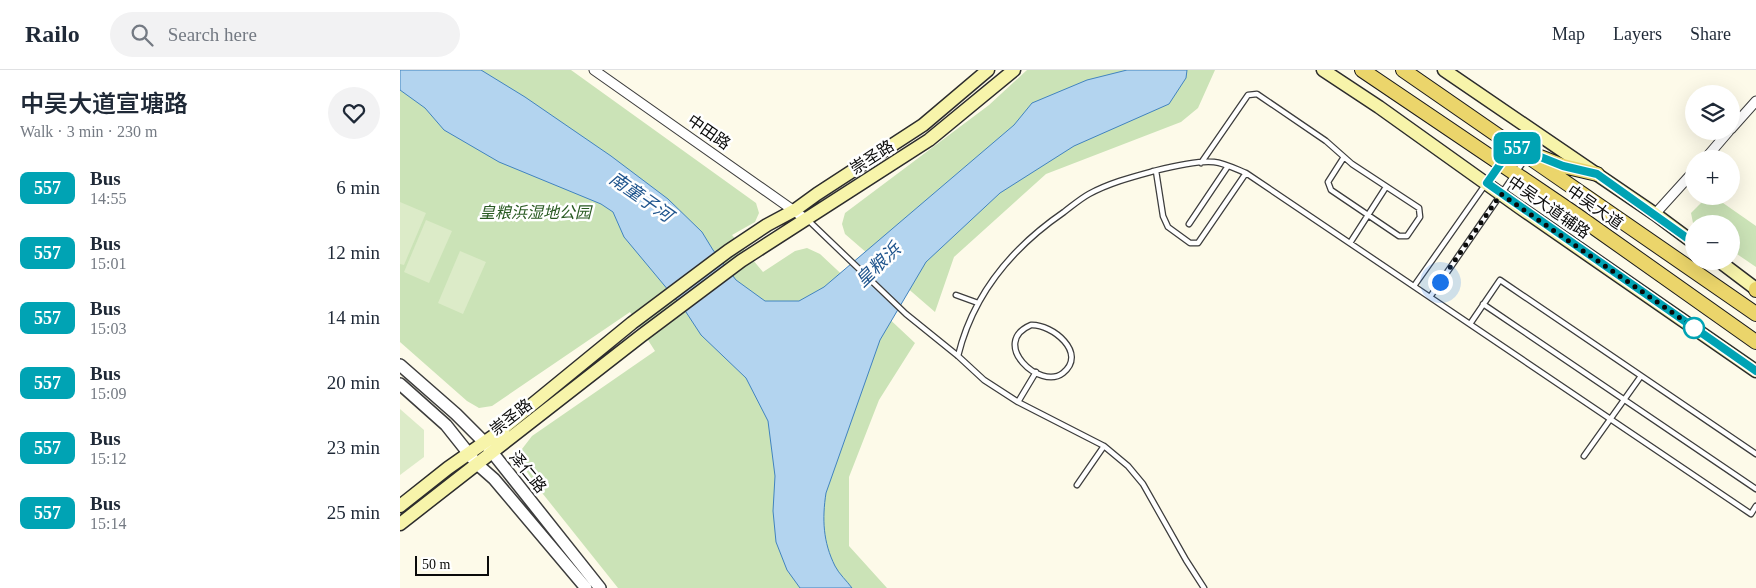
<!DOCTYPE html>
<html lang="en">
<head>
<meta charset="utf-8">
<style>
  :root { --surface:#fff; --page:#f2f2f3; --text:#1f2937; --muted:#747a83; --line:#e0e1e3 }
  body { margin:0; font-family:"Times New Roman","Noto Sans SC",serif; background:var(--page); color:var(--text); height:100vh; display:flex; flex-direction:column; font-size:19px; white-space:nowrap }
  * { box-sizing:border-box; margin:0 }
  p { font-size:16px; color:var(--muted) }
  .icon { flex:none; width:28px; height:28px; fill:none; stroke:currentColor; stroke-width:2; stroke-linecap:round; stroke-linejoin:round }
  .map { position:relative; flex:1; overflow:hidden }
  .sheet { display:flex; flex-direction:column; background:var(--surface); width:400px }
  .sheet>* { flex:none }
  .badge { padding:0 10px; border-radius:8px; font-size:18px; line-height:32px }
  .buttons { position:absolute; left:1285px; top:15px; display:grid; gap:10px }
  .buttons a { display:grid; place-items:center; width:55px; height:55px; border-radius:50%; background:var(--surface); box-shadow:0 5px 20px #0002; font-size:25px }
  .scale { position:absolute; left:15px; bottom:12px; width:74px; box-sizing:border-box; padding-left:5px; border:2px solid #0a0a0a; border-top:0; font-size:14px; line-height:18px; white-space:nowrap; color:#0a0a0a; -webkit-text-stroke:4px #fff; paint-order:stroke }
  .you { position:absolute; width:25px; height:25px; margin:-12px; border:4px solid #fff; border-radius:50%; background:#1a73e8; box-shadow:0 0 0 8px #1a73e833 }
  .map>.badge { position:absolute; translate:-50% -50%; box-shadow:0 0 0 2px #fff }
  .round { display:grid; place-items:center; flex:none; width:52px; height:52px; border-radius:26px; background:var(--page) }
  .headline { display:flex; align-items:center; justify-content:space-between; height:85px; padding:0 20px }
  h1 { font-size:24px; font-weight:600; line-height:38px }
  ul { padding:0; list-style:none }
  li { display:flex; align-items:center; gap:15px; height:65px; padding:0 20px }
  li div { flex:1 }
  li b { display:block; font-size:19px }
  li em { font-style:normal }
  li .badge { min-width:55px; font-weight:700; text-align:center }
  header { display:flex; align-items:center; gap:30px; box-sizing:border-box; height:70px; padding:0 25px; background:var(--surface); border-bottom:1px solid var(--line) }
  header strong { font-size:24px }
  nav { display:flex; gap:28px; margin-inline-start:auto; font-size:18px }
  .search { width:350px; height:45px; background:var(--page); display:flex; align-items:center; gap:12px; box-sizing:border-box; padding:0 18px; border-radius:28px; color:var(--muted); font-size:19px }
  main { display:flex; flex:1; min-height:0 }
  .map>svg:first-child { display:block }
  .green { fill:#cbe3b7 }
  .pitch { fill:#dcebc8 }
  .water { fill:#b3d4ef; stroke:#4183bf }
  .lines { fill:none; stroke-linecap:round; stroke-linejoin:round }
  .service-casing { stroke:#3d3d3d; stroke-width:7 }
  .minor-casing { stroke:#3d3d3d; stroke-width:11 }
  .tertiary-casing { stroke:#3d3d3d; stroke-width:14 }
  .secondary-casing { stroke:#2c2c2c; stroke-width:15 }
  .primary-casing { stroke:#1b1b1b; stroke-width:16 }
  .service { stroke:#fff; stroke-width:4.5 }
  .minor { stroke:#fff; stroke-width:9 }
  .tertiary { stroke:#fff; stroke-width:11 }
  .secondary { stroke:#f7f4aa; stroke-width:12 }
  .primary { stroke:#ebd56b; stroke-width:14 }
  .line-casing { stroke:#fff; stroke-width:11 }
  .line { stroke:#00a3b4; stroke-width:8 }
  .walk { stroke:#0a0a0a; stroke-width:5; stroke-dasharray:0 9 }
  .stop-dot { fill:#fff; stroke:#00a3b4; stroke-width:2.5 }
  .labels { text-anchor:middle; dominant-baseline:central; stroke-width:5; stroke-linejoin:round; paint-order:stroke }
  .street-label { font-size:16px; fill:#0a0a0a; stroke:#fff }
  .park-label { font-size:16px; font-style:italic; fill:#295a22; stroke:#fff }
  .water-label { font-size:18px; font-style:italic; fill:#21568e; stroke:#fff }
</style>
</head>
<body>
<header>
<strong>Railo</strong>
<div class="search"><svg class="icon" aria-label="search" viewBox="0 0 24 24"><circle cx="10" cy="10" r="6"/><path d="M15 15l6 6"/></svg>Search here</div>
<nav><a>Map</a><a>Layers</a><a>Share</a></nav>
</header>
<main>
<section class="sheet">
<div class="headline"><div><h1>中吴大道宣塘路</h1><p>Walk · 3 min · 230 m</p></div><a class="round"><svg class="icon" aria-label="heart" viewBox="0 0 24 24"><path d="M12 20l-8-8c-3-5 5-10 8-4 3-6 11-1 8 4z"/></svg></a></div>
<ul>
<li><span class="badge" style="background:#00a3b4;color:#fff">557</span><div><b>Bus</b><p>14:55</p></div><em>6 min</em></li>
<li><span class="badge" style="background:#00a3b4;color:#fff">557</span><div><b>Bus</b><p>15:01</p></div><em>12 min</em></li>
<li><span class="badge" style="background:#00a3b4;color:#fff">557</span><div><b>Bus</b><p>15:03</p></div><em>14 min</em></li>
<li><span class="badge" style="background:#00a3b4;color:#fff">557</span><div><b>Bus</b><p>15:09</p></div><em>20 min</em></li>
<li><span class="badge" style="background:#00a3b4;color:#fff">557</span><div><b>Bus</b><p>15:12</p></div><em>23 min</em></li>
<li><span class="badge" style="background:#00a3b4;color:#fff">557</span><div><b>Bus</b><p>15:14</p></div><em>25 min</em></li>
</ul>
</section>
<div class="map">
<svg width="1356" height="518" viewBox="0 0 1356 518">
  <rect width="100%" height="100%" fill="#fdfae9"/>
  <path class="green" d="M0,0h171l185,133 3,10 -4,9 -23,13 31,37 32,-21 12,-3 13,6 95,89 -36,57 -30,77v69l38,42h-269l-83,-104 -13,-20v-15l10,-13 123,-85 -25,-39 -138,94 -13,2 -12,-7 -67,-59z
    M627,0h188l-17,38 -17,14 -135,52 -92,83 -19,55 -90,-78 -3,-10 3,-11 144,-108z
    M1308,126h5l43,30v41l-25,-17v-26l-38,-1 -2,-10z"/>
  <path class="pitch" d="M0,132l26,11 -22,52 -4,-1z
    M26,150l26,11 -23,52 -25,-11z
    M60,181l26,11 -23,52 -25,-11z
    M0,339l24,21v27l-24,18z"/>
  <path class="water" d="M0,0h81l44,27 86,59 57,43 34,33 11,18 23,30 29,21h34l25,-14 190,-162 18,-22 55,-23 40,-10h60l-1,8 -17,26 -95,42 -74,47 -74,69 -46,78 -54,153c-4,26 -3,49 9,73 4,8 12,15 17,22h-52l-13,-18 -11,-28 -3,-31 2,-35 -7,-55 -22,-43 -45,-43 -17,-26 -60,-72 -11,-25 -12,-8 -102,-42 -55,-32 -19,-22 -25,-18z"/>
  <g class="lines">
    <g class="service-casing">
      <path id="service" d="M801,93l47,-68 9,-1 69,47 26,23 67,44 1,9 -13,19h-8l-68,-46 -3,-8 16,-25
        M756,101l7,45 5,11 22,16h8l48,-70
        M408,150l98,94 52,42 26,24 34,22 86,44 24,20 15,18 43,76 18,28
        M789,154l39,-58
        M950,173l36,-56
        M1014,216l97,-138
        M556,225l22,8
        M1030,227l96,-139
        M1083,234l273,185
        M1070,254l30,-44 256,174
        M631,255c21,-1 57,28 32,48 -23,18 -74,-30 -32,-48z
        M558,286c15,-62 55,-109 106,-144 8,-6 16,-13 25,-18 20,-11 43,-17 65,-23 16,-4 43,-11 60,-9 10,1 22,7 32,11l505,341 5,-8
        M618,332l18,-30
        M1184,386l57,-80
        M677,415l27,-39"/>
    </g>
    <g class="minor-casing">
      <path id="minor" d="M194,0l213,150
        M1331,59l25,-28
        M1305,89l24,-28
        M1255,144l39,-43"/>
    </g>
    <g class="tertiary-casing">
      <path id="tertiary" d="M0,295l56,49 28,28 116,146
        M0,314l46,41 31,39 17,15 92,109"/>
    </g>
    <g class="secondary-casing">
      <path id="secondary" d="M923,0l56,37 140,100 237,164
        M1044,0l211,144 39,29
        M1319,191l37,28
        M0,436l48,-38 47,-33 137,-112 96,-72 39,-26 28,-15 22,-16 106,-69 65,-55
        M0,454l241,-188 100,-75 188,-121 85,-70"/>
    </g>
    <g class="primary-casing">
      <path id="primary" d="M962,0l213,144 181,128
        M1003,0l353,244
        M1140,87l23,9 34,8
        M1356,219v1"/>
    </g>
    <use href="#service" class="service"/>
    <use href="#minor" class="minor"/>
    <use href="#tertiary" class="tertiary"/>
    <use href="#secondary" class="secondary"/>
    <use href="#primary" class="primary"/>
  </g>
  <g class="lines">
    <g class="line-casing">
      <path id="line" d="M1294,173l-97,-69 -34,-8 -50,-20 -26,37 269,188"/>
    </g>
    <use href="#line" class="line"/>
    <path class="walk" d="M1040,212l61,-88 195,135 -2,-1"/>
  </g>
  <circle class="stop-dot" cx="1294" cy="258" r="10"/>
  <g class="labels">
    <g class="street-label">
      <text transform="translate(309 62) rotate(35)">中田路</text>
      <text transform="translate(472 87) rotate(-33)">崇圣路</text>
      <text transform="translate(1149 137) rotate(35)">中吴大道辅路</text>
      <text transform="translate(1195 137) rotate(35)">中吴大道</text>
      <text transform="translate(111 347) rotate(-38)">崇圣路</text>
      <text transform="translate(128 402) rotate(51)">泽仁路</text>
    </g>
    <g class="park-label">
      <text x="135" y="142">皇粮浜湿地公园</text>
    </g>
    <g class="water-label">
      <text transform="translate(241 127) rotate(35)">南童子河</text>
      <text transform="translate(478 195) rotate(-44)">皇粮浜</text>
    </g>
  </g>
</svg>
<div class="buttons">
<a><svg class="icon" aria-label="layers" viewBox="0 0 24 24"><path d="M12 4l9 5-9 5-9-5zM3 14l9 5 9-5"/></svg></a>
<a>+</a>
<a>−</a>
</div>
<div class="scale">50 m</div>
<div class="you" style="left:1040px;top:212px"></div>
<b class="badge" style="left:1117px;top:78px;background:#00a3b4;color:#fff">557</b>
</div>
</main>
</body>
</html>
